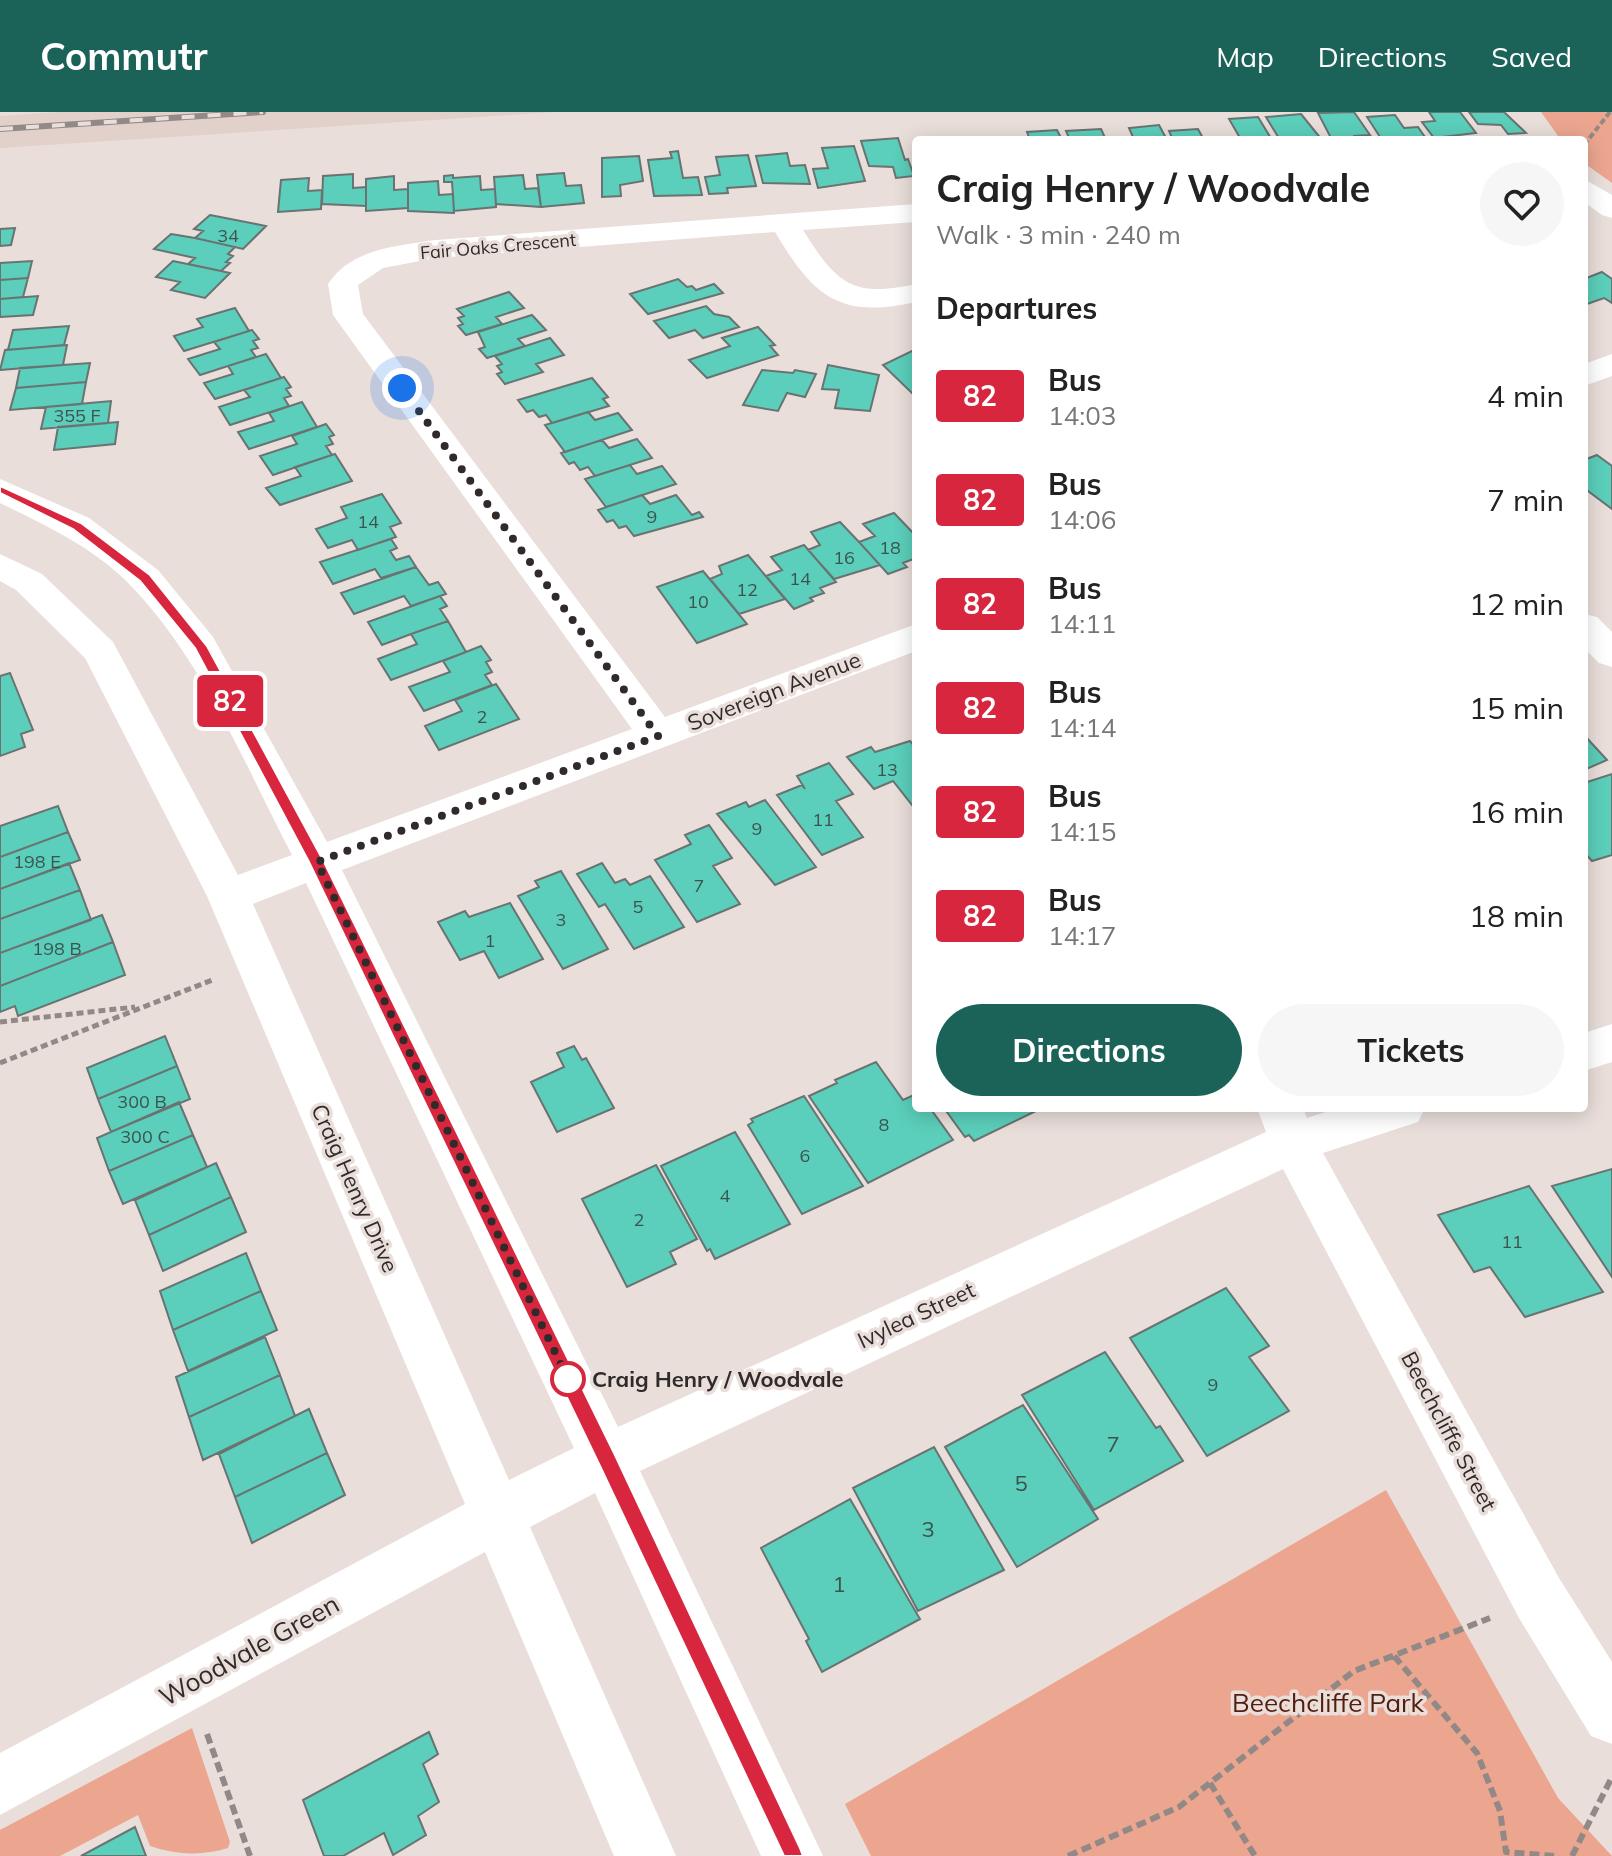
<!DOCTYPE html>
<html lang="en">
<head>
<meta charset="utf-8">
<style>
  :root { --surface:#fff; --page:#f6f6f6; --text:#222; --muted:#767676; --accent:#1b6358 }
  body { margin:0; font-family:Mulish,sans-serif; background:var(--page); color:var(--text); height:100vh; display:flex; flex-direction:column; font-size:30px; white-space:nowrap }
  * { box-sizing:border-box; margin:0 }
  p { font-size:26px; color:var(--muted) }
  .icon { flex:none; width:44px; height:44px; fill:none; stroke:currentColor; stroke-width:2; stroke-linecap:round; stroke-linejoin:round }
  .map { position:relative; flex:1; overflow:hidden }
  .drawer { position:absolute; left:912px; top:24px; width:676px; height:976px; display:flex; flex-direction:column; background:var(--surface); border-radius:8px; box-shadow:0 4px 20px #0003 }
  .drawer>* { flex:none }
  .badge { padding:0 16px; border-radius:6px; font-size:28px; line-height:52px }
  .you { position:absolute; width:40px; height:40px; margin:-20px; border:6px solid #fff; border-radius:50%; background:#1a73e8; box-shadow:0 0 0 12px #1a73e833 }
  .map>.badge { position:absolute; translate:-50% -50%; box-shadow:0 0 0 4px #fff }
  h2 { padding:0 24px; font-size:30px; line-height:72px }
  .round { display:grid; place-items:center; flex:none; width:84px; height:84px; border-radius:42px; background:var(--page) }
  .head { display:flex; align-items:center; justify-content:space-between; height:136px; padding:0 24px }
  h1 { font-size:38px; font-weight:700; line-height:60px }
  .primary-button { display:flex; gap:16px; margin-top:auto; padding:16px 24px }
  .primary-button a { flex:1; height:92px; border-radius:48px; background:var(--accent); color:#fff; font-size:32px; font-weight:700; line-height:92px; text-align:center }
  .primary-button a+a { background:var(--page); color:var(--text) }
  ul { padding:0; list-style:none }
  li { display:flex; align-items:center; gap:24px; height:104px; padding:0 24px }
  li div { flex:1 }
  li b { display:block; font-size:30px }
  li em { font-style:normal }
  li .badge { min-width:88px; font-weight:700; text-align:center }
  header { display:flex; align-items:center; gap:48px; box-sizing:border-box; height:112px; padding:0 40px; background:var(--accent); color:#fff }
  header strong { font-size:38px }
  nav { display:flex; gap:44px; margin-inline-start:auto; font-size:28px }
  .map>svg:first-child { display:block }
  .built { fill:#e2d0ca }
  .green { fill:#eca690 }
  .building { fill:#5bcfbb; stroke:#697371; stroke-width:2 }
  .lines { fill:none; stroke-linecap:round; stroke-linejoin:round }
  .path-far2 { stroke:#928987; stroke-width:4; stroke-dasharray:6 3; stroke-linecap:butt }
  .path-far1 { stroke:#928987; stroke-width:5; stroke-dasharray:7 4; stroke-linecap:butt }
  .path { stroke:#928987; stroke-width:6; stroke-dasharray:10 5; stroke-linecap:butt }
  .minor { fill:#fff; fill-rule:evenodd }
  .rail-casing { stroke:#928a87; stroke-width:6 }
  .rail { stroke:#e9deda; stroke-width:4; stroke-dasharray:13; stroke-linecap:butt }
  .line { fill:#d7263d; stroke:#fff; stroke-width:2 }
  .walk { stroke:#302b2a; stroke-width:8; stroke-dasharray:0 14.4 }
  .stop-dot { fill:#fff; stroke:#d7263d; stroke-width:4 }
  .labels { text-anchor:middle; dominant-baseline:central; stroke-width:7; stroke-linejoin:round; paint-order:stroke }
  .number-label { font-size:18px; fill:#3b544e }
  .far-street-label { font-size:18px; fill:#302b2a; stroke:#e9deda }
  .street-label { font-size:22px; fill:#302b2a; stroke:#e9deda }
  .stop-label { font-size:22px; font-weight:bold; fill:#302b2a; stroke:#e9deda; text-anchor:start }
  .near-number-label { font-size:22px; fill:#3b544e }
  .near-street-label { font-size:26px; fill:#302b2a; stroke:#e9deda }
  .near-park-label { font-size:26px; fill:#531e0c; stroke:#e9deda }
</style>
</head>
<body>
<header>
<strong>Commutr</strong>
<nav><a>Map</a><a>Directions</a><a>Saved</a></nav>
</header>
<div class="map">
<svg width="1612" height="1744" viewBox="0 0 1612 1744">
  <rect width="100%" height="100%" fill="#e9deda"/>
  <path class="built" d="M61,0h495l-556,36v-32z"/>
  <path class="green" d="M1541,0h71v71l-28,-20v-23h-23z
    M1386,1378l172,308 54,58h-741l-26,-52z
    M192,1616l38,114 -2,6c-26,8 -52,7 -78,-2l-12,-31 -78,41h-60v-26z"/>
  <path class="building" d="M1354,0l16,23 -16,1 -3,4h-19l-14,-27z
    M1429,0h31l16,21 -42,5 -12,-16 13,-1z
    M1469,0h35l22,21 -18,1 -7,-9 -23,-1z
    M1301,2l21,26h-42l-14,-23z
    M1395,3l9,13 14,-1 9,13h-45l-15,-23z
    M1258,5l14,23h-46l14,-2 -11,-19z
    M1159,13l8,15 -42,-2 8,-1 -4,-9z
    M1101,17l5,11h-36l-4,-9z
    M1198,17l6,11h-31l-4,-9z
    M1057,18l5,10h-32l-3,-8z
    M898,26l7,22 3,-1 6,17 -18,2 -3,-11 -24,-1 -8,-25z
    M854,34l11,35 -47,7 -5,-19 15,-1 -6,-20z
    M678,39l5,27 15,-1 4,18 -48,1 -6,-36 24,-2 -2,-6z
    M787,41l3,13 15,-1 5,19 -47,-1 -7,-27z
    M748,43l8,31 -29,2 1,5 -19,1 -4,-17 15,-2 -4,-18z
    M639,44l4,25 -23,4 1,11 -19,1v-39z
    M564,61l2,13 15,-1 3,18 -43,4 -4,-32z
    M353,62v14l13,-1v19l-44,-2 1,-28z
    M453,63v3l27,-2 1,14 14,-1 1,18 -42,4 -2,-29h-8v-6z
    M523,63l2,14 13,-1 3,19 -45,-3 -2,-27z
    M394,64v14l14,-1v19l-42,3v-32z
    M309,66l-1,13 14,-1 -1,19 -43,3 3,-32z
    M438,69l1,14 14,-1 1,19 -46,-2v-28z
    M210,103l56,11 -23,23 -48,-11 8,-7 -9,-2z
    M15,116l-4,17 -11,1v-17z
    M171,122l24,4 40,9 -7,7 5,2 -7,6 4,1 -9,8 -33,-7 7,-6 -41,-9z
    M32,149l-4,17 -28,2v-17z
    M173,149l48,10 9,2 -25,25 -34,-8 9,-8 -24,-5z
    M1602,160l10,7v24l-8,-5 -20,7v-26z
    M28,166l-5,19 -23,2v-19z
    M678,167l9,8 5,-1 4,4 18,-6 9,9 -75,21 -18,-20z
    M509,180l15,16 -28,9 6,7 -36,11 -8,-9 5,-2 -5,-6 6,-2 -7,-7z
    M38,184l-5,19 -33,2v-18z
    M706,194l8,8 15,3 10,10 -36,11 -8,-8 -26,8 -15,-17z
    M235,196l14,23 -65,20 -10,-15 29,-9 -6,-8z
    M532,203l14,15 -28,9 7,7 -38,12 -8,-9 6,-2 -7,-15z
    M69,214l-5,19 -56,5 5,-20z
    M758,215l17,18 -5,1 8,9 -71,23 -18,-18 41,-14 -8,-8z
    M252,218l7,9 -6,2 5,7 -7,2 5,7 -56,18 -12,-16 32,-10 -6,-7z
    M550,226l14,17 -28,9 7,8 -38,12 -8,-10 5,-2 -5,-6 5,-2 -7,-8z
    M67,233l-4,20 -63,5 5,-20z
    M916,237v48l-33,-32z
    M266,242l15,24 -66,21 -11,-16 29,-9 -5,-8z
    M90,251l-4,19 -70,6 4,-20z
    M828,253l51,10 -9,36 -35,-3 4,-18 -17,-1z
    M762,258l31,3 2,-3 21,4 -11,23 -18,-4 -9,18 -35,-6z
    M284,265l7,10 -5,2 5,7 -7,2 5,8 -59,19 -11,-18 31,-10 -6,-7z
    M592,266l16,19 -5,2 6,7 -57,17 -6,-8 -7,2 -6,-7 -6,2 -9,-12z
    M86,270l-4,22 -72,6 6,-22z
    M111,289l-3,22 -67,6 5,-22z
    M302,290l15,25 -68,22 -11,-17 36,-11 -5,-8z
    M588,300l7,8 23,-7 14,17 -67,22 -20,-27z
    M118,310l-3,22 -61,6 4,-23z
    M326,312l8,11 -5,2 4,7 -7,2 6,9 -59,20 -13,-19 37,-12 -5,-8z
    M637,327l15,19 -57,18 -7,-9 -8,3 -6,-8 -5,2 -8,-11 41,-13 7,8z
    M335,342l17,27 -72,24 -14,-17 35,-12 -6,-9z
    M1597,343l15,11v43l-28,-21 3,-24 -3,-4z
    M630,353l7,9 25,-8 14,18 -70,23 -21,-28z
    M382,382l19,29 -11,4 6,10 -38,13 -6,-10 -24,8 -12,-19 31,-11 -6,-11z
    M642,383l8,9 26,-9 16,20 7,-3 4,5 -69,19 -8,-10 -7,2 -6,-8 -6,2 -9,-12z
    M894,401l22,23v16l-3,2 3,4 -13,5 4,4 -19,7 -29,-32 16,-6 -12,-12z
    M840,410l19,20 21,23 -46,14 -26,-29 12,-5 -9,-13z
    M391,427l6,9 -7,3 6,9 13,-4 7,11 -35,11 -6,-9 -42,15 -13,-22z
    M804,433l32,37 -16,6 4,5 -14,5 3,3 -19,8 -28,-33 16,-6 -11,-13z
    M748,443l37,44 -46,15 -29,-35 12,-5 -3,-8z
    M416,455l13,18 9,-3 8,12 -35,12 -7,-10 -50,18 -13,-21z
    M703,459l44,53 -50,19 -40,-56z
    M440,484l7,10 -7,3 8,12 -37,13 -29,11 -14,-23z
    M448,509l18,31 -75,28 -13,-21 39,-15 -6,-10z
    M481,534l10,14 -5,2 6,10 -7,3 7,10 -68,26 -15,-24 41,-15 -7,-11z
    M10,561l23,57 -12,4 4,13 -25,9v-80z
    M496,572l23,35 -80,31 -14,-24 37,-15 -7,-11z
    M1584,623l23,25 -23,10z
    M910,629l6,7v55l-4,2 -19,-24 -19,8 -27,-32 24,-10 4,5z
    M829,651l24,31 -17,7 27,36 -41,18 -45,-60 25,-10 3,4 -8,-13z
    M1612,662v81l-20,6 -8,-9v-69z
    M765,688l51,67 -41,18 -58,-71 29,-12 3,5z
    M58,694l10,26 -68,25v-31z
    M709,713l23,33 -19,8 27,38 -43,18 -42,-62 36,-16 -6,-9z
    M68,720l12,28 -80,29v-32z
    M69,751l11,27 -80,29v-30z
    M602,751l13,20 10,-4 5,6 20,-9 34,51 -50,22 -29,-45 -6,3 -22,-33z
    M561,759l47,78 -45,20 -45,-73 21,-9 -4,-6z
    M80,778l11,30 -91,33v-34z
    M510,791l33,56 -44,19 -15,-27 -24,9 -22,-38 27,-11 4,6z
    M102,803l11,27 -113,44v-33z
    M113,830l12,33 -107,41 -3,-10 -15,6v-26z
    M165,924l12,30 -79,33 -11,-31z
    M574,934l8,14 4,-2 28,50 -57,24 -26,-50 33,-15 -7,-14z
    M876,950l27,38 13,-6v14h14l23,32 -85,43 -59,-87 28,-13 -2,-3z
    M177,954l13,33 -79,33 -13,-33z
    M804,984l59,90 -61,28 -54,-89 5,-3 -2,-3z
    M179,990l14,33 -84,36 -12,-33z
    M944,996h98l-68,33 -5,-6 -4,2z
    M735,1020l55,92 -75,35 -5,-10 -3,2 -46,-85z
    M193,1023l14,32 -84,37 -14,-33z
    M216,1051l15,34 -82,38 -14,-35z
    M656,1053l41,74 -27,13 6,12 -49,23 -45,-88z
    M1612,1057v108l-60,-91z
    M1529,1074l74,106 -78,25 -35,-50 -16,5 -36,-57z
    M231,1085l15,35 -83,39 -14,-36z
    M246,1141l15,38 -88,39 -13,-39z
    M1226,1176l43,58 -20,11 40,54 -82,45 -77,-118z
    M261,1179l16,39 -89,41 -15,-41z
    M265,1225l15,38 -91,42 -13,-40z
    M1105,1240l51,76 4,-2 23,35 -89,49 -72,-115z
    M280,1263l15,41 -92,44 -14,-43z
    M1023,1293l75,114 -81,48 -72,-120z
    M309,1297l18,44 -92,44 -16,-43z
    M934,1335l70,123 -86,41 -65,-123z
    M327,1341l18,42 -93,48 -17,-46z
    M850,1387l70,120 -98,53 -16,-31 3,-2 -48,-91z
    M429,1620l9,22 -15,10 16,38 -21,14 8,19 -33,20 -9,-22 -41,23h-19l-21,-56z
    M135,1715l11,29h-65z"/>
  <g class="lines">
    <path class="path-far2" d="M1584,33l26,-33"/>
    <path class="path-far1" d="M0,910l135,-15
      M0,951l215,-84"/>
    <path class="path" d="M1394,1544l83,97 23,58 6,41 48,4
      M207,1622l43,122
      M1210,1671l45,73
      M1068,1744l111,-49 175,-136 136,-53
      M1572,1744l40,-79"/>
    <path class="minor" d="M1584,67l28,16v23l-10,-3 -18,-13z
      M916,92v18l-113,8c34,54 49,68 113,54v18c-77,17 -102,-5 -141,-70l-339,26 -53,10 -25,17 5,29 302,403 251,-93v27l-574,219 276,557 648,-295 -9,-24h46l4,10 31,-10h87l-7,14 -95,31 236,425 53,84v82l-21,-8 -72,-118 -236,-449 -643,302 183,385h-62l-166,-363 -65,34 146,329h-62l-129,-304 -485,263v-62l465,-249 -258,-608 -122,-238 -69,-68 -16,-9v-27l42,20 71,68 125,233 54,-20c-47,-90 -88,-192 -159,-267 -36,-39 -86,-62 -133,-85v-24l89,39 69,52 55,67 114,205 305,-113 -299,-414 -5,-31c24,-36 69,-38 108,-44zM306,771l268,565 -65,32 -256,-576z
      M1612,242v22l-28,10v-22z
      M1584,502l13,3 15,15v35l-13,-4 -15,-15z
      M1612,912v38l-28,9v-38z"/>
    <g class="rail-casing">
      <path id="rail" d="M0,17l263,-17"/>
    </g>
    <use href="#rail" class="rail"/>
  </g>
  <path class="line" d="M0,374l81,37 69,52 57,71 117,216 290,591 186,395 3,8h-19l-184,-390 -291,-604 -114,-214 -55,-67 -67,-52 -73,-36z"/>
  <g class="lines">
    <path class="walk" d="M402,276l256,348 -341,126 251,517"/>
  </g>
  <circle class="stop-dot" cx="568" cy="1267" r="16"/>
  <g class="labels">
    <g class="number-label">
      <text x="228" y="123">34</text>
      <text x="77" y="303">355 F</text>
      <text x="652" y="404">9</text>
      <text x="368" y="409">14</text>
      <text x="890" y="435">18</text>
      <text x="844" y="445">16</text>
      <text x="800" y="466">14</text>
      <text x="747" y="477">12</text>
      <text x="698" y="489">10</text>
      <text x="482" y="604">2</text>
      <text x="887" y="657">13</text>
      <text x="823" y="707">11</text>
      <text x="757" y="716">9</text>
      <text x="37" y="749">198 E</text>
      <text x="699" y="773">7</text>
      <text x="638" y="794">5</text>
      <text x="561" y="807">3</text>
      <text x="490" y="828">1</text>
      <text x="57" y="836">198 B</text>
      <text x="142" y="989">300 B</text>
      <text x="884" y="1012">8</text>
      <text x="145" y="1024">300 C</text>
      <text x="805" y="1043">6</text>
      <text x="725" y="1083">4</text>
      <text x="639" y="1107">2</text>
      <text x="1512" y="1129">11</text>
      <text x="1213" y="1272">9</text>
    </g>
    <g class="far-street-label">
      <text transform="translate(498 134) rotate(-5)">Fair Oaks Crescent</text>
    </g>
    <g class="street-label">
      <text transform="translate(774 579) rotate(-21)">Sovereign Avenue</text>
      <text transform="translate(355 1076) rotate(66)">Craig Henry Drive</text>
      <text transform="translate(916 1203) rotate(-25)">Ivylea Street</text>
      <text transform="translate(1449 1319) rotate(62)">Beechcliffe Street</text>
    </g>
    <g class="stop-label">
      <text x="592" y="1267">Craig Henry / Woodvale</text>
    </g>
    <g class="near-number-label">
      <text x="1113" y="1332">7</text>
      <text x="1021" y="1371">5</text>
      <text x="928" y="1417">3</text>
      <text x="839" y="1472">1</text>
    </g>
    <g class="near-street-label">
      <text transform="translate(249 1538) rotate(-29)">Woodvale Green</text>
    </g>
    <g class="near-park-label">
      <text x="1328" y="1590">Beechcliffe Park</text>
    </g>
  </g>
</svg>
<div class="you" style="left:402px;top:276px"></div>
<b class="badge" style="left:230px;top:589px;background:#d7263d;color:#fff">82</b>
<section class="drawer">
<div class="head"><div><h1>Craig Henry / Woodvale</h1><p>Walk · 3 min · 240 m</p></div><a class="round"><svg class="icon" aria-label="heart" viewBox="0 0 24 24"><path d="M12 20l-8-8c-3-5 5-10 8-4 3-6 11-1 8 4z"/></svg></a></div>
<h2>Departures</h2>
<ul>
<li><span class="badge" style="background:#d7263d;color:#fff">82</span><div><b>Bus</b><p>14:03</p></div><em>4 min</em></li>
<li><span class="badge" style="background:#d7263d;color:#fff">82</span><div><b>Bus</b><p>14:06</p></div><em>7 min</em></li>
<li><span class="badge" style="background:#d7263d;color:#fff">82</span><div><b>Bus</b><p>14:11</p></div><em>12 min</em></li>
<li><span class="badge" style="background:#d7263d;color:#fff">82</span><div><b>Bus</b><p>14:14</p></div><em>15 min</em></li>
<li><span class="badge" style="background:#d7263d;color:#fff">82</span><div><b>Bus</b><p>14:15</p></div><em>16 min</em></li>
<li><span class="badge" style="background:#d7263d;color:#fff">82</span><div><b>Bus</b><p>14:17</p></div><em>18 min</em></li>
</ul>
<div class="primary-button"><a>Directions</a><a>Tickets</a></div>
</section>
</div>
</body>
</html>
